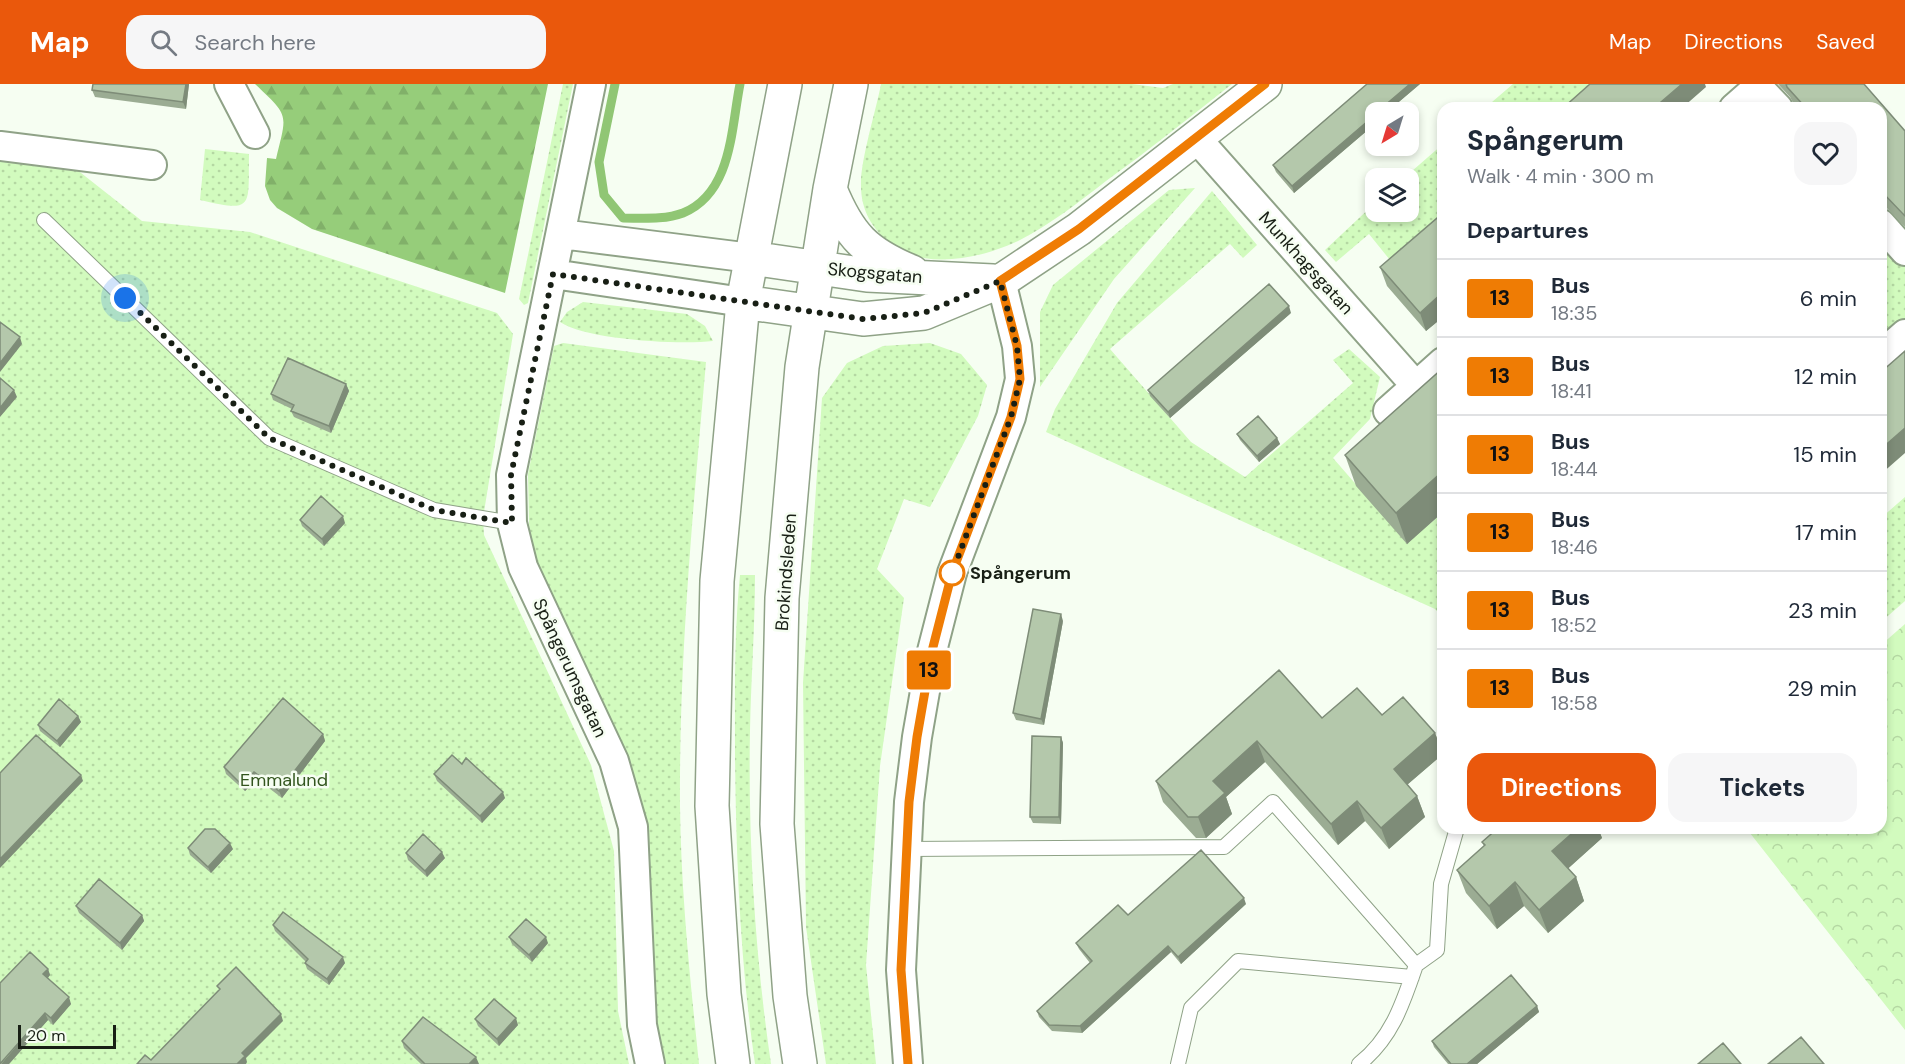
<!DOCTYPE html>
<html lang="en">
<head>
<meta charset="utf-8">
<style>
  :root { --surface:#fff; --page:#f6f6f7; --text:#1f2937; --muted:#747a83; --line:#e0e1e3; --accent:#ea580c }
  body { margin:0; font-family:"DM Sans",sans-serif; background:var(--page); color:var(--text); height:100vh; display:flex; flex-direction:column; font-size:22px; white-space:nowrap }
  * { box-sizing:border-box; margin:0 }
  p { font-size:20px; color:var(--muted) }
  .icon { flex:none; width:33px; height:33px; fill:none; stroke:currentColor; stroke-width:2; stroke-linecap:round; stroke-linejoin:round }
  .map { position:relative; flex:1; overflow:hidden }
  .details { position:absolute; left:1437px; top:18px; width:450px; height:732px; display:flex; flex-direction:column; background:var(--surface); border-radius:18px; box-shadow:0 3px 9px #0003 }
  .details>* { flex:none }
  .badge { padding:0 12px; border-radius:4px; font-size:21px; line-height:39px }
  .needle { width:39px; rotate:218deg }
  .fabs { position:absolute; left:1365px; top:18px; display:grid; gap:12px }
  .fabs a { display:grid; place-items:center; width:54px; height:54px; border-radius:12px; background:var(--surface); box-shadow:0 3px 9px #0003; font-size:30px }
  .scale { position:absolute; left:18px; bottom:15px; width:98px; box-sizing:border-box; padding-left:6px; border:3px solid #181f15; border-top:0; font-size:16px; line-height:21px; white-space:nowrap; color:#181f15; -webkit-text-stroke:4px #f6fef2; paint-order:stroke }
  .you { position:absolute; width:30px; height:30px; margin:-15px; border:4px solid #fff; border-radius:50%; background:#1a73e8; box-shadow:0 0 0 9px #1a73e833 }
  .map>.badge { position:absolute; translate:-50% -50%; box-shadow:0 0 0 3px #fff }
  h2 { padding:0 30px; font-size:22px; line-height:54px }
  .round { display:grid; place-items:center; flex:none; width:63px; height:63px; border-radius:18px; background:var(--page) }
  .summary { display:flex; align-items:center; justify-content:space-between; height:102px; padding:0 30px }
  h1 { font-size:28px; font-weight:700; line-height:45px }
  .primary-button { display:flex; gap:12px; margin-top:auto; padding:12px 30px }
  .primary-button a { flex:1; height:69px; border-radius:18px; background:var(--accent); color:#fff; font-size:24px; font-weight:700; line-height:69px; text-align:center }
  .primary-button a+a { background:var(--page); color:var(--text) }
  ul { padding:0; list-style:none }
  li { display:flex; align-items:center; gap:18px; height:78px; padding:0 30px; border-top:2px solid var(--line) }
  li div { flex:1 }
  li b { display:block; font-size:22px }
  li em { font-style:normal }
  li .badge { min-width:66px; font-weight:700; text-align:center }
  header { display:flex; align-items:center; gap:36px; box-sizing:border-box; height:84px; padding:0 30px; background:var(--accent); color:#fff }
  header strong { font-size:28px }
  nav { display:flex; gap:33px; margin-inline-start:auto; font-size:21px }
  .search { width:420px; height:54px; background:var(--page); display:flex; align-items:center; gap:15px; box-sizing:border-box; padding:0 21px; border-radius:18px; color:var(--muted); font-size:22px }
  .map>svg:first-child { display:block }
  .grass { fill:url(#grass-dots) }
  .forest { fill:url(#forest-firs) }
  .park { fill:url(#park-crowns) }
  .lines { fill:none; stroke-linecap:round; stroke-linejoin:round }
  .stream { stroke:#90c674; stroke-width:9 }
  .lane-casing { stroke:#8fa287; stroke-width:16 }
  .street-casing { stroke:#8fa287; stroke-width:32 }
  .secondary-casing { stroke:#8fa287; stroke-width:36 }
  .lane { stroke:#fff; stroke-width:14 }
  .street { stroke:#fff; stroke-width:28 }
  .secondary { stroke:#fff; stroke-width:33 }
  .wall { fill:#9bac93 }
  .shaded-wall { fill:#7e8c78 }
  .building { fill:#b4c8ab; stroke:#7e8c78; stroke-width:1.5 }
  .line-casing { stroke:#fff; stroke-width:14 }
  .line { stroke:#ef7c04; stroke-width:9 }
  .walk { stroke:#181f15; stroke-width:6; stroke-dasharray:0 10.8 }
  .stop-dot { fill:#fff; stroke:#ef7c04; stroke-width:3 }
  .labels { text-anchor:middle; dominant-baseline:central; stroke-width:5; stroke-linejoin:round; paint-order:stroke }
  .street-label { font-size:18px; fill:#181f15; stroke:#f6fef2 }
  .stop-label { font-size:18px; font-weight:bold; fill:#181f15; stroke:#f6fef2; text-anchor:start }
  .park-label { font-size:18px; fill:#32551e; stroke:#f6fef2 }
</style>
</head>
<body>
<header>
<strong>Map</strong>
<div class="search"><svg class="icon" aria-label="search" viewBox="0 0 24 24"><circle cx="10" cy="10" r="6"/><path d="M15 15l6 6"/></svg>Search here</div>
<nav><a>Map</a><a>Directions</a><a>Saved</a></nav>
</header>
<div class="map">
<svg width="1905" height="980" viewBox="0 0 1905 980">
  <defs>
    <pattern id="grass-dots" width="8" height="8" patternUnits="userSpaceOnUse" patternTransform="scale(1.5)"><rect width="8" height="8" fill="#d2fbbe"/><path d="M2 2h.1M6 6h.1" fill="none" stroke="#b4d7a2" stroke-width="1.8" stroke-linecap="round"/></pattern>
    <pattern id="forest-firs" width="22" height="20" patternUnits="userSpaceOnUse" patternTransform="scale(1.5)"><rect width="22" height="20" fill="#96cd7a"/><path d="M5 1l3.5 6h-7zM16 11l3.5 6h-7z" fill="#81b069"/></pattern>
    <pattern id="park-crowns" width="20" height="18" patternUnits="userSpaceOnUse" patternTransform="scale(1.5)"><rect width="20" height="18" fill="#d2fbbe"/><path d="M2 6a3 3 0 1 1 6 0M12 15a3 3 0 1 1 6 0" fill="none" stroke="#b4d7a2"/></pattern>
  </defs>
  <rect width="100%" height="100%" fill="#f6fef2"/>
  <path class="grass" d="M563,0h10l-45,219 -4,2 -5,-6z
    M881,0h251l31,4 10,-4h59c-42,33 -83,66 -126,97 -27,21 -55,43 -86,59 -37,18 -95,31 -129,4 -19,-15 -30,-34 -30,-58 -1,-25 15,-75 20,-102z
    M1513,0h99l-28,24h-99z
    M1443,60v87l-45,39 -29,-36 -33,28 -11,-12 50,-47 1,9h32v-34h-4z
    M205,65l44,5c-1,53 6,59 -49,46z
    M0,76l76,9 66,52 108,11 247,81 16,21 -30,184 1,17 107,230 23,86 4,160 11,53h-629z
    M1195,104l-81,91 -74,108v-75l13,-27 116,-95z
    M1212,107l45,54 -14,13 -13,-14 -120,105 81,93 54,35 108,-94 -20,-23 16,-11 31,28 -10,42 -37,39 74,85 33,-28 3,3v100l-8,-9 -389,-177 9,-23 62,-106z
    M1881,152l24,26v61l-24,21z
    M583,218l104,12 18,12 8,15c-33,4 -126,-1 -153,-19l7,-10z
    M563,259l143,19c-13,148 -27,295 -26,444 1,86 10,173 19,258h-35l-7,-33 -5,-47 -2,-118 -7,-59 -19,-58 -89,-188 -6,-37 -1,-50 26,-128z
    M930,259l31,11 26,31 -9,31 -48,91 -26,-8 -27,70 27,29 -24,168 -14,199 10,99h-50l-20,-137 -3,-244 19,-285 25,-35 36,-17z
    M1905,413v104l-24,21v-104z
    M740,491h15c0,52 -4,104 -5,156 -2,110 5,224 21,333h-16c-15,-103 -19,-207 -20,-310 0,-59 -1,-120 5,-179z"/>
  <path class="forest" d="M255,0h293l-43,209 -193,-64 -35,-21 -7,-8 -5,-14 2,-28 9,1c11,-46 14,-42 -21,-75z"/>
  <path class="park" d="M1905,540v406l-159,-202h135v-183z"/>
  <g class="lines">
    <path class="stream" d="M615,0l-16,78 5,33 19,23c19,0 42,2 60,-5 49,-20 48,-84 57,-129"/>
    <g class="lane-casing">
      <path id="lane" d="M44,136l225,218 165,72 78,13
        M907,765l317,-2 49,-45 143,163c-13,38 -24,73 -57,99
        M1416,881l21,-15 4,-66 16,-56
        M1178,980l13,-56 47,-47 174,16"/>
    </g>
    <g class="street-casing">
      <path id="street" d="M229,0l26,50
        M591,0l-80,391 1,48 11,44 91,194 19,66 9,198 8,39
        M1734,24l24,-21 20,21
        M1197,55l219,247
        M0,62l152,19
        M1881,140l24,27
        M561,150l190,24
        M553,190l190,28
        M1881,271l24,-21
        M1388,327l55,-49
        M908,980l-7,-94 8,-168 8,-65 15,-86 20,-78 59,-156 9,-38 -3,-33 -16,-65"/>
    </g>
    <g class="secondary-casing">
      <path id="secondary" d="M830,105c19,47 36,64 82,83
        M751,174l116,17 126,6
        M743,218l120,17 61,-6 77,-32 78,-52 186,-145
        M733,980l-9,-70 -12,-188 5,-225 26,-279 42,-218
        M800,980l-10,-68 -13,-172 5,-226 20,-231 28,-178 21,-105"/>
    </g>
    <use href="#lane" class="lane"/>
    <use href="#street" class="street"/>
    <use href="#secondary" class="secondary"/>
  </g>
  <path class="wall" d="M189,0l-3,25 -91,-12 -3,-7z
    M1367,0h53l-33,28h-11v11l-82,70 -18,-21 -3,-7z
    M1778,0h86l41,47v96l-24,-25v-94h-85l-6,-11z
    M1443,129v104l-17,14 -39,-45 -7,-19z
    M1291,229l-121,105 -20,-22 -2,-6z
    M1443,284v144l-36,32 -51,-58 -11,-31z
    M346,300l3,7 -18,42 -37,-16 -3,-6 1,-2 -19,-9 -2,-6z
    M1237,350l40,4 3,6 -21,18 -19,-22z
    M300,436l45,3 -21,23 -22,-20z
    M1063,537l-19,104 -28,-5 -3,-7z
    M1279,586l43,48 60,-3 53,18 8,21 -36,31 10,11 8,21 -36,32 -24,-28 -27,24 -73,-83 -39,35 6,17 -26,24h-10l-33,-36 -7,-21z
    M78,632l3,6 -21,25 -20,-16 -2,-6z
    M323,650l2,7 -43,57 -25,-19 -12,12 -19,-17 -2,-7z
    M1061,653l2,6 -2,81 -28,-1 -3,-6z
    M462,680l43,34 -23,25 -45,-42 -3,-7z
    M1491,744h107l4,10 -34,30 8,9 8,24 -36,32 -24,-27 -27,23 -31,-36 -9,-23 27,-24 -2,-4 12,-10z
    M188,764l45,1 -22,24 -21,-18z
    M406,769l39,5 -18,19 -19,-17z
    M1246,820l-65,60 -10,-12 -89,81 -30,-2 -13,-14 -2,-6 53,-48 -11,-14 -3,-6 52,-28z
    M76,822l66,9 2,6 -22,29 -43,-37z
    M273,841l72,38 -16,22 -22,-16 -2,-6 1,-1 -31,-31z
    M509,853l39,6 -16,19 -20,-18z
    M48,885l2,6 -2,3 23,26 -18,21 -5,-5 -39,44z
    M1537,922l2,6 -62,52h-29l-14,-17 -2,-6z
    M475,935l43,6 -19,21 -21,-20z
    M402,957l77,23h-58l-17,-16z"/>
  <path class="shaded-wall" d="M186,0h3l-3,25 -3,-7z
    M1410,0h10l-33,28h-10z
    M1682,0h23l1,3 -24,21h-28z
    M1376,30v9l-82,70 -2,-7z
    M1443,208v25l-17,14 -6,-18z
    M1289,222l2,7 -121,105 -2,-6z
    M20,253l2,7 -22,28v-9z
    M346,300l3,7 -18,42 -2,-7z
    M14,306l3,7 -17,20v-9z
    M1905,344v25l-24,21v-25z
    M1277,354l3,6 -21,18 -2,-6z
    M1443,387v41l-36,32 -11,-31z
    M343,432l2,7 -21,23 -2,-7z
    M1061,530l2,7 -19,104 -3,-6z
    M78,632l3,6 -21,25 -3,-6z
    M1435,649l8,21 -42,36 -7,-21z
    M323,650l2,7 -43,57 -3,-7z
    M1061,653l2,6 -2,81 -2,-7z
    M1257,657l8,21 -39,35 6,17 -26,24 -8,-21 15,-36z
    M254,688l3,7 -12,12 -3,-6z
    M81,691l2,6 -83,87v-9z
    M503,708l2,6 -23,25 -2,-7z
    M1417,712l8,21 -36,32 -8,-21z
    M1357,717l8,20 -27,24 -7,-21z
    M1578,744h20l4,10 -41,37 -9,-24z
    M230,759l3,6 -22,24 -3,-6z
    M442,768l3,6 -18,19 -2,-6z
    M1576,793l8,24 -36,32 -9,-23z
    M1515,798l9,24 -27,23 -8,-23z
    M1244,814l2,6 -65,60 -3,-7z
    M142,831l2,6 -22,29 -2,-7z
    M546,853l2,6 -16,19 -3,-7z
    M1168,862l3,6 -89,81 -2,-7z
    M343,873l2,6 -16,22 -2,-6z
    M48,885l2,6 -5,6 -2,-7z
    M69,913l2,7 -18,21 -2,-7z
    M1537,922l2,6 -62,52h-10z
    M45,929l3,7 -39,44h-8z
    M281,930l2,7 -37,37 1,4 -1,2h-9l5,-11z
    M516,934l2,7 -19,21 -2,-7z
    M476,973l3,7h-10z"/>
  <path class="building" d="M93,0h93l-3,18 -91,-12z
    M1367,0h43l-33,28h-1v2l-84,72 -19,-21z
    M1590,0h92l-28,24h-91z
    M1786,0h78l41,47v85l-24,-25v-83h-75l-19,-21z
    M1443,129v79l-23,21 -40,-46z
    M1269,200l20,22 -121,106 -20,-22z
    M0,238l20,15 -20,26z
    M1905,267v77l-24,21v-77z
    M288,274l58,26 -17,42 -38,-15 3,-6 -23,-11z
    M1443,284v103l-47,42 -51,-58z
    M0,294l14,12 -14,18z
    M1258,332l19,22 -20,18 -20,-22z
    M321,412l22,20 -21,23 -22,-19z
    M1033,525l28,5 -20,105 -28,-6z
    M1279,586l43,48 35,-30 25,27 21,-18 32,36 -41,36 23,27 -36,32 -24,-27 -26,23 -74,-83 -44,40 12,12 -27,24h-10l-32,-36z
    M283,614l40,36 -44,57 -25,-19 -12,13 -18,-18z
    M59,615l19,17 -21,25 -19,-16z
    M36,651l45,40 -81,84v-86z
    M1032,652l29,1 -2,80h-29z
    M452,671l10,9 4,-6 37,34 -23,24 -46,-42z
    M1498,744h80l-26,23 24,26 -37,33 -24,-28 -26,24 -32,-36 28,-25 -3,-3z
    M205,745h10l15,14 -22,24 -20,-19z
    M423,750l19,18 -17,19 -19,-18z
    M1201,766l43,48 -66,59 -10,-11 -88,80 -31,-1 -12,-14 55,-50 -16,-18 42,-38 10,10z
    M99,795l43,36 -22,28 -44,-37z
    M283,828l60,45 -16,22 -22,-16 3,-4 -35,-34z
    M526,835l20,18 -17,18 -20,-18z
    M30,868l18,17 -5,5 26,23 -18,21 -6,-5 -45,51v-81z
    M236,883l45,47 -39,39 3,3 -8,8h-100l8,-9 6,5 69,-71 -3,-3z
    M1511,891l26,31 -70,58h-16l-19,-23z
    M494,915l22,19 -19,21 -22,-20z
    M423,933l53,40 -7,7h-44l-23,-23z
    M1801,953l23,27h-56z
    M1723,959l18,21h-43z"/>
  <g class="lines">
    <g class="line-casing">
      <path id="line" d="M908,980l-7,-94 8,-168 8,-65 15,-86 20,-78 59,-156 9,-38 -3,-33 -17,-65 79,-52 186,-145"/>
    </g>
    <use href="#line" class="line"/>
    <path class="walk" d="M125,214l144,140 165,72 78,13 -1,-48 42,-201 310,45 61,-6 76,-32 17,65 3,33 -9,38 -59,156"/>
  </g>
  <circle class="stop-dot" cx="952" cy="489" r="12"/>
  <g class="labels">
    <g class="street-label">
      <text transform="translate(1306 179) rotate(48)">Munkhagsgatan</text>
      <text transform="translate(875 189) rotate(5)">Skogsgatan</text>
      <text transform="translate(786 488) rotate(-86)">Brokindsleden</text>
      <text transform="translate(570 584) rotate(65)">Spångerumsgatan</text>
    </g>
    <g class="stop-label">
      <text x="970" y="489">Spångerum</text>
    </g>
    <g class="park-label">
      <text x="284" y="696">Emmalund</text>
    </g>
  </g>
</svg>
<div class="fabs">
<a><svg class="needle" viewBox="-14 -14 28 28"><path d="M0-13l5 13h-10z" fill="#e53935"/><path d="M0 13l5-13h-10z" fill="#747a83"/></svg></a>
<a><svg class="icon" aria-label="layers" viewBox="0 0 24 24"><path d="M12 4l9 5-9 5-9-5zM3 14l9 5 9-5"/></svg></a>
</div>
<div class="scale">20 m</div>
<div class="you" style="left:125px;top:214px"></div>
<b class="badge" style="left:929px;top:586px;background:#ef7c04;color:#111">13</b>
<section class="details">
<div class="summary"><div><h1>Spångerum</h1><p>Walk · 4 min · 300 m</p></div><a class="round"><svg class="icon" aria-label="heart" viewBox="0 0 24 24"><path d="M12 20l-8-8c-3-5 5-10 8-4 3-6 11-1 8 4z"/></svg></a></div>
<h2>Departures</h2>
<ul>
<li><span class="badge" style="background:#ef7c04;color:#111">13</span><div><b>Bus</b><p>18:35</p></div><em>6 min</em></li>
<li><span class="badge" style="background:#ef7c04;color:#111">13</span><div><b>Bus</b><p>18:41</p></div><em>12 min</em></li>
<li><span class="badge" style="background:#ef7c04;color:#111">13</span><div><b>Bus</b><p>18:44</p></div><em>15 min</em></li>
<li><span class="badge" style="background:#ef7c04;color:#111">13</span><div><b>Bus</b><p>18:46</p></div><em>17 min</em></li>
<li><span class="badge" style="background:#ef7c04;color:#111">13</span><div><b>Bus</b><p>18:52</p></div><em>23 min</em></li>
<li><span class="badge" style="background:#ef7c04;color:#111">13</span><div><b>Bus</b><p>18:58</p></div><em>29 min</em></li>
</ul>
<div class="primary-button"><a>Directions</a><a>Tickets</a></div>
</section>
</div>
</body>
</html>
